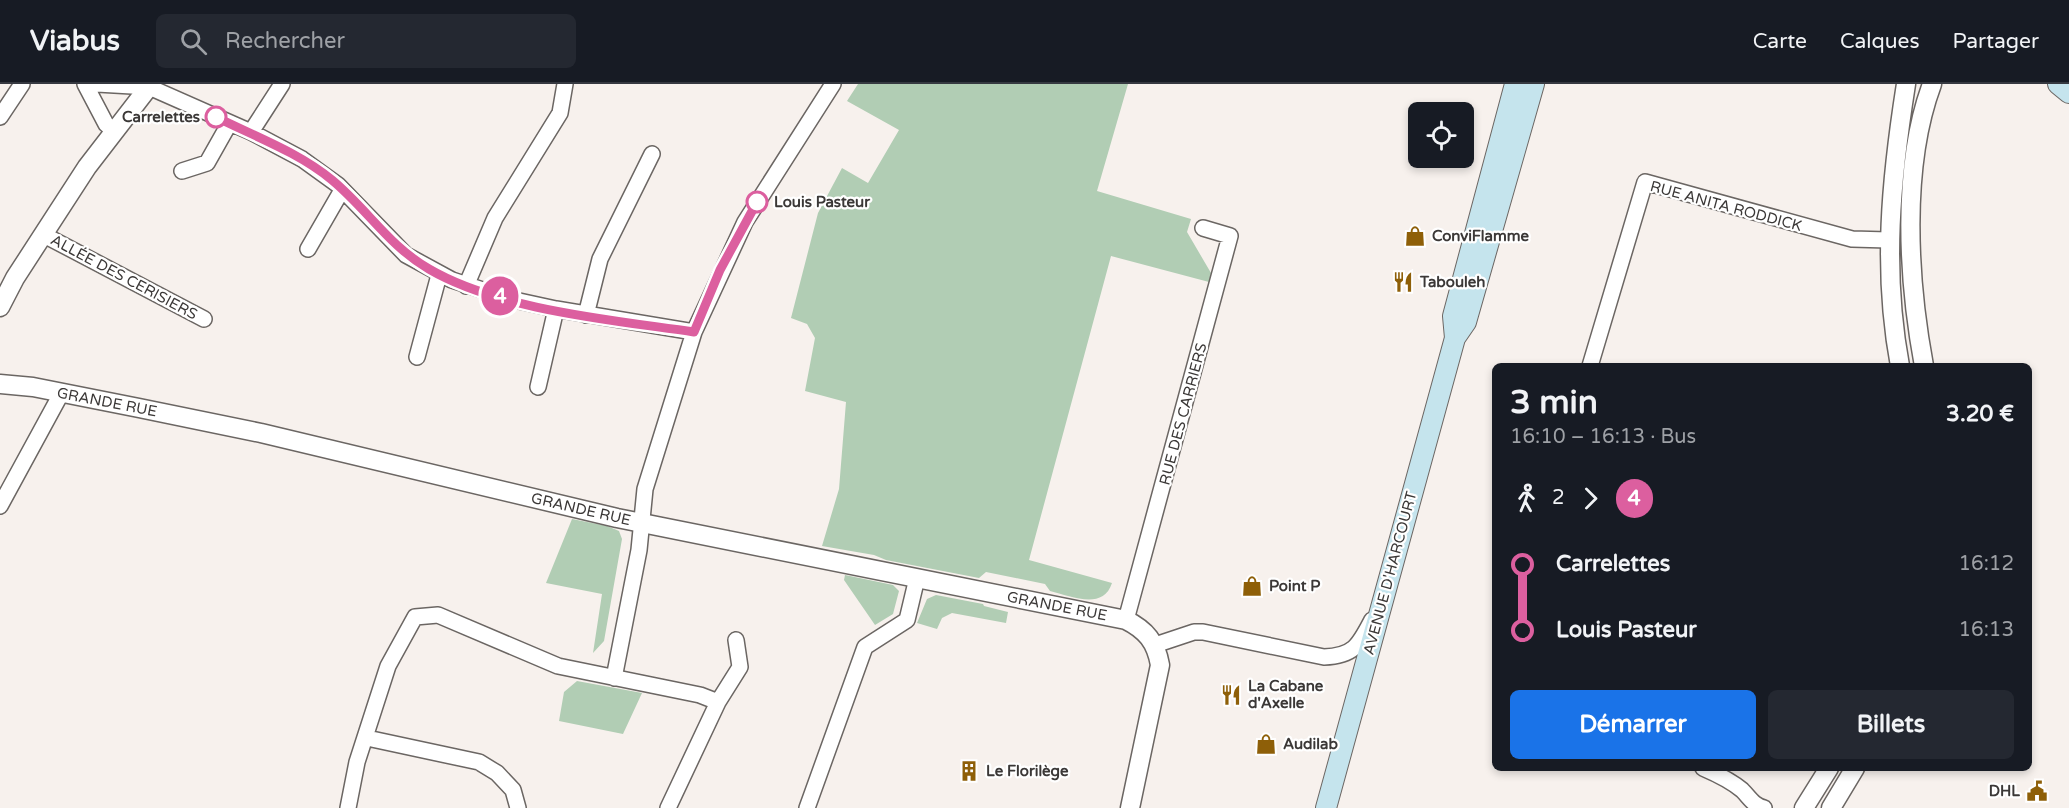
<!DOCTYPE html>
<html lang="fr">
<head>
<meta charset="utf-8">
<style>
  :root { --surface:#171b24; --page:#242831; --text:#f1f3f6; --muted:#9ea1a6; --line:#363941; --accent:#1a73e8 }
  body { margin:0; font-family:"Varela Round",sans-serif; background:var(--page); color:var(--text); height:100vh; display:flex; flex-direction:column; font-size:22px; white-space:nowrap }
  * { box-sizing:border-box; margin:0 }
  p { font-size:20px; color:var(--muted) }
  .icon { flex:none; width:33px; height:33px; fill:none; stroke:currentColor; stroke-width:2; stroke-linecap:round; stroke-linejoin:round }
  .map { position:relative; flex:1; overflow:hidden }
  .sheet { position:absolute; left:1492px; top:279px; width:540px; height:408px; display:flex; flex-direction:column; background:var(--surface); border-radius:9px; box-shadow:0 3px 9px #0003 }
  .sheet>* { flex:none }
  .badge { padding:0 12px; border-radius:20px; font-size:21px; line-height:39px }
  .controls { position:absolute; left:1408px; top:18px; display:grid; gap:12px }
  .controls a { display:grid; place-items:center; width:66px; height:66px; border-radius:9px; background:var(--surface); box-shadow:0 3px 9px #0003; font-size:30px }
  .map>.badge { position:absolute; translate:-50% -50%; box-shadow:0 0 0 3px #fff }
  .legs { display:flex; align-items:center; gap:9px; height:66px; padding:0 18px; font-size:20px }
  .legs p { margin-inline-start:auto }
  .head { display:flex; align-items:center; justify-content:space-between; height:102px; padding:0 18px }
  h1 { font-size:33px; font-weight:700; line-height:45px }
  .primary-button { display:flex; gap:12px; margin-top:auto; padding:12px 18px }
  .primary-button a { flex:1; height:69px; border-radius:9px; background:var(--accent); color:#fff; font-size:24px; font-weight:700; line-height:69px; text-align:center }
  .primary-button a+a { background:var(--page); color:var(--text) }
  ul { padding:0 18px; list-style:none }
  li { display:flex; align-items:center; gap:21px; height:66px; font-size:22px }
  li i { display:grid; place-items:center; width:9px; height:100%; margin:0 8px; background:currentColor }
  li i::after { content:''; width:15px; height:15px; margin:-8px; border:4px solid; border-radius:50%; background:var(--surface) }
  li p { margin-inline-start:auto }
  li:first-child i { background:linear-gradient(#0000 50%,currentColor 0) }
  li:last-child i { background:linear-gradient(currentColor 50%,#0000 0) }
  header { display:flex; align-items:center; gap:36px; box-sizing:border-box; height:84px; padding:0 30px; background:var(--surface); border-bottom:2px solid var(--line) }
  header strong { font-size:28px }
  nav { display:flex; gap:33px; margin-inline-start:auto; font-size:21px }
  .search { width:420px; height:54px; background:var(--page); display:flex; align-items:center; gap:15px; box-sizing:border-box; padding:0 21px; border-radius:9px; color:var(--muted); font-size:22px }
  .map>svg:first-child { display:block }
  .green { fill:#b1cdb4 }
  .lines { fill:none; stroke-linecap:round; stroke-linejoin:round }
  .minor-casing { stroke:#6b6663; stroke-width:18 }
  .tertiary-casing { stroke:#6b6663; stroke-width:21 }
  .secondary-casing { stroke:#6b6663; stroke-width:22 }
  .minor { stroke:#fff; stroke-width:15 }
  .tertiary { stroke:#fff; stroke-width:18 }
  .secondary { stroke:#c5e4ed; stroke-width:20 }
  .line-1-casing { stroke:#fff; stroke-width:14 }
  .line-1 { stroke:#dc5f9f; stroke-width:9 }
  .stop-1-dot { fill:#fff; stroke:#dc5f9f; stroke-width:3 }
  .labels { text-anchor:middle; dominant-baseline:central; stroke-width:4.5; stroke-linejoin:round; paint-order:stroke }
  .stop-label { font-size:15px; font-weight:bold; fill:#3b3837; stroke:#fff; text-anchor:end }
  .street-label { font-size:15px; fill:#3b3837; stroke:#fff }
  .poi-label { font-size:15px; font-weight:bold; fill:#3b3837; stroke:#fff; text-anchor:start }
</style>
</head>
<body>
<header>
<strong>Viabus</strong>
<div class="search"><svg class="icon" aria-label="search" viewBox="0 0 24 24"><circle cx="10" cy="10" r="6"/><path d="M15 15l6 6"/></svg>Rechercher</div>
<nav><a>Carte</a><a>Calques</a><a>Partager</a></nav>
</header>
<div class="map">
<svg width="2069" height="724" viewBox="0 0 2069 724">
  <rect width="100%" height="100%" fill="#f7f1ed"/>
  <path class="green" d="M858,0h270l-31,107 94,28 -4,13 24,41 -2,9 -98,-26 -82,304 83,23c-9,28 -41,13 -62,8l-5,-7 -59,-12 -7,6 -93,-18 -12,-5 -52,-9 17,-57 7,-87 -41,-11 10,-53 -8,-14 -16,-6 27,-105 24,-45 26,15 31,-53 -52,-29z
    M572,435l35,7 12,5 3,8 -18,102 -11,12 9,-59 -56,-11z
    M845,491l48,10 6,6 -6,23 -18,11 -31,-45z
    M936,511l47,9 1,2 24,6 -2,11 -54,-10 -10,5 -5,11 -20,-6 10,-24z
    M577,597l65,12 -19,41 -64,-13 5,-29z"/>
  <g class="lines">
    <g class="minor-casing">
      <path id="minor" d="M85,0l21,40 8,7
        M97,0l52,3 102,45 51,27 36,26 68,70 46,25 58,19 46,10 138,23
        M0,33l22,-33
        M251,48l31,-48
        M182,87l25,-8 22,-39
        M44,151l160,84
        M308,165l34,-59
        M466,202l29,-68 65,-105 5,-29
        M586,231l14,-56 52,-105
        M417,273l22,-82
        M1590,282l55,-184 207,57 36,1
        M538,303l18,-78
        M0,422l62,-114
        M1126,536l104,-384 -27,-8
        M1155,561l39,-13h9l121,25c30,-1 35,-12 48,-37
        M614,594l25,-128 6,-61 49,-157 51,-110 88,-138
        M367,654l112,24 18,11 16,17 5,18
        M1703,684c14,6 27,12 39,22 8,8 11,15 22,18
        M348,724l9,-46 31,-96 27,-49 23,-2 120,51 142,29 18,7
        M668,724l50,-106 22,-35 -4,-27
        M807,724l58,-161 42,-27 10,-42"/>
    </g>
    <g class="tertiary-casing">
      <path id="tertiary" d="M0,223l15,-29 72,-111 64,-83
        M1900,282c-18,-96 -9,-187 6,-282
        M1924,282c-16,-86 -23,-199 8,-282
        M0,300l33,3 106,21 122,25 356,85 509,102c20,10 30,22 34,45l-30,143
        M1804,724l25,-40
        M1831,724l24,-40"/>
    </g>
    <g class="secondary-casing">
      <path id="secondary" d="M2058,0l11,9
        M1455,254l-2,-22 62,-232
        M1326,724l129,-470 11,-16 68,-238"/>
    </g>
    <use href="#minor" class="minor"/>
    <use href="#tertiary" class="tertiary"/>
    <use href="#secondary" class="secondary"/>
  </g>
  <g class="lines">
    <g class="line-1-casing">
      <path id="line-1" d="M216,33c40,20 82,35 116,63 35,29 57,66 97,89 70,41 184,51 265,63l26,-62 37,-68"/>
    </g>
    <use href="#line-1" class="line-1"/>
  </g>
  <defs>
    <g id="shop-bare" transform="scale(1.62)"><path d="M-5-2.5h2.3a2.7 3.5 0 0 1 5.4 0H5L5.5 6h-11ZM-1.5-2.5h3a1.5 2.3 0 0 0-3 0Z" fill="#8e5f08" stroke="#fff" stroke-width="2.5" paint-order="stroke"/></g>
    <g id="restaurant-bare" transform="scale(1.62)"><path d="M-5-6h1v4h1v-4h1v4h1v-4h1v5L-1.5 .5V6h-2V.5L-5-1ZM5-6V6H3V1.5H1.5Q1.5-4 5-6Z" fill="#8e5f08" stroke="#fff" stroke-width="2.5" paint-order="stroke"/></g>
    <g id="building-bare" transform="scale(1.62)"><path d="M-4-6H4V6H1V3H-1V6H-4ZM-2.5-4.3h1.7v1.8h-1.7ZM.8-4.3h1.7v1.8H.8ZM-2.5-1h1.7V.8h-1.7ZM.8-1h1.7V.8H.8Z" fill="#8e5f08" stroke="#fff" stroke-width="2.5" paint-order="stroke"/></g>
    <g id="civic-bare" transform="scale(1.62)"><path d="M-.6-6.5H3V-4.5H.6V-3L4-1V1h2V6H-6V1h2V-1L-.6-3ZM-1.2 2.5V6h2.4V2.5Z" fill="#8e5f08" stroke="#fff" stroke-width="2.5" paint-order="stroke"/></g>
  </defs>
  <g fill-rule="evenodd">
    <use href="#shop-bare" x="1415" y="152"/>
    <use href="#restaurant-bare" x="1403" y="198"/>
    <use href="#shop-bare" x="1252" y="502"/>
    <use href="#restaurant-bare" x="1231" y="611"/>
    <use href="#shop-bare" x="1266" y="660"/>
    <use href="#building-bare" x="969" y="687"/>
    <use href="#civic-bare" x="2037" y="707"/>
  </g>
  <g class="stop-1-dot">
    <circle cx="216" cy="33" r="10"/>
    <circle cx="757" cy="118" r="10"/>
  </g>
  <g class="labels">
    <g class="stop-label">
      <text x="200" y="33">Carrelettes</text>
      <text x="774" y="118" text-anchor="start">Louis Pasteur</text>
    </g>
    <g class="street-label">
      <text transform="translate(1726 122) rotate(15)">RUE ANITA RODDICK</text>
      <text transform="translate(124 193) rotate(28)">ALLÉE DES CERISIERS</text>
      <text transform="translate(107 318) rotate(11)">GRANDE RUE</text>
      <text transform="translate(1183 330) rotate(-75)">RUE DES CARRIERS</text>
      <text transform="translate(581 425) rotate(13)">GRANDE RUE</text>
      <text transform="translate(1390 489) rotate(-75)">AVENUE D'HARCOURT</text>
      <text transform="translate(1057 522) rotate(11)">GRANDE RUE</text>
    </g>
    <g class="poi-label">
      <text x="1432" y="152">ConviFlamme</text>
      <text x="1420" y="198">Tabouleh</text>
      <text x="1269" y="502">Point P</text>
      <text x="1248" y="602">La Cabane<tspan x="1248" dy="17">d'Axelle</tspan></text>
      <text x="1283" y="660">Audilab</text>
      <text x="986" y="687">Le Florilège</text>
      <text x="2020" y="707" text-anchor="end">DHL</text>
    </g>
  </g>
</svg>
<div class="controls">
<a><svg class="icon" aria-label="locate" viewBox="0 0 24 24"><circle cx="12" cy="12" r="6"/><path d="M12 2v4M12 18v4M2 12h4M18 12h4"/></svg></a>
</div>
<b class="badge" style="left:500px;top:212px;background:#dc5f9f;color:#fff">4</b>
<section class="sheet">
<div class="head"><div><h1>3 min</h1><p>16:10 – 16:13 · Bus</p></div><b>3.20 €</b></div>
<div class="legs"><svg class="icon" aria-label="walk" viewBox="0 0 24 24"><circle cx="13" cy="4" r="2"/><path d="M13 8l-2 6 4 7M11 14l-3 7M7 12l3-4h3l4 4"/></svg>2<svg class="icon" aria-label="forward" viewBox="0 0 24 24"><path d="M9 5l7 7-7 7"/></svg><b class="badge" style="background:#dc5f9f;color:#fff">4</b></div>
<ul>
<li><i style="color:#dc5f9f"></i><b>Carrelettes</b><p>16:12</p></li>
<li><i style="color:#dc5f9f"></i><b>Louis Pasteur</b><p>16:13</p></li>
</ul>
<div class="primary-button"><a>Démarrer</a><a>Billets</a></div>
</section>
</div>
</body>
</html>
